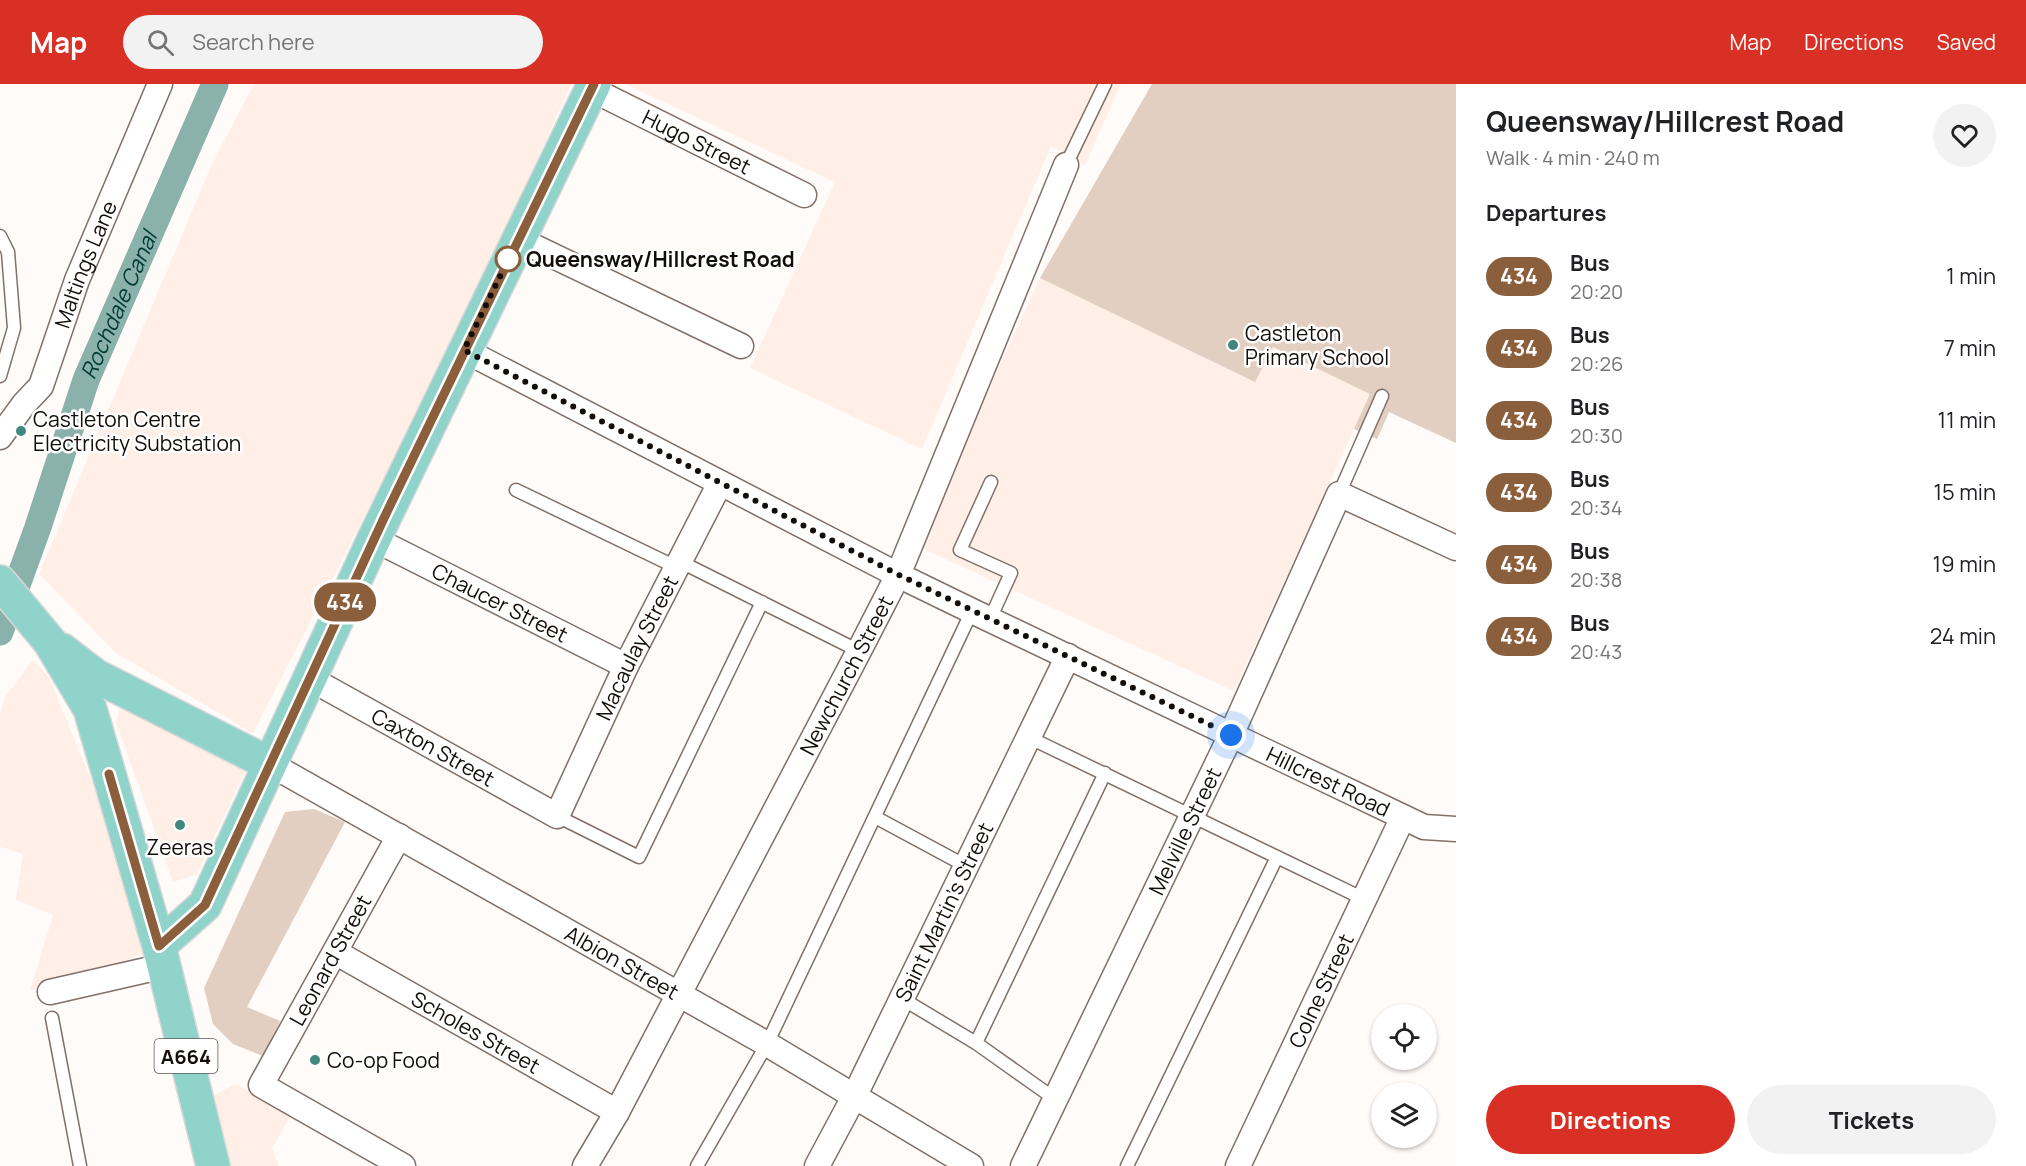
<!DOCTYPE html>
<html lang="en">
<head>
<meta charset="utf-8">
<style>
  :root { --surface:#fff; --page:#f2f2f2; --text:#202124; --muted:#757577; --accent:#d93025 }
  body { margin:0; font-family:Manrope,sans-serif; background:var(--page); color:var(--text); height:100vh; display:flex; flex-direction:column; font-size:22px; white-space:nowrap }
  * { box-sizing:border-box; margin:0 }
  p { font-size:20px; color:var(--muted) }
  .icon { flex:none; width:33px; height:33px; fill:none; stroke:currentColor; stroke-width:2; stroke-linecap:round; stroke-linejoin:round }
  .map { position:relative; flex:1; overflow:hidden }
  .details { display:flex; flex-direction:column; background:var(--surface); width:570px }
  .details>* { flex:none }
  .badge { padding:0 12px; border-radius:20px; font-size:21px; line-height:39px }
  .fabs { position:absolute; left:1371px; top:920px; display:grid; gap:12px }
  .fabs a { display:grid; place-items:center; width:66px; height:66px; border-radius:50%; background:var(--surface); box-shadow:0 2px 4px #0004; font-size:30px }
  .you { position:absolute; width:30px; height:30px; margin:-15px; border:4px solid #fff; border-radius:50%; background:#1a73e8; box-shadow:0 0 0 9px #1a73e833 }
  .map>.badge { position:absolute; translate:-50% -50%; box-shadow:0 0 0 3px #fff }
  h2 { padding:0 30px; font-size:22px; line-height:54px }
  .round { display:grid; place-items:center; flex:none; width:63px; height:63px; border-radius:32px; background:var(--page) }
  .overview { display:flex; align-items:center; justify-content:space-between; height:102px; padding:0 30px }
  h1 { font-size:28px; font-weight:700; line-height:45px }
  .button { display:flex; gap:12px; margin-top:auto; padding:12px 30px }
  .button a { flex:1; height:69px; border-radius:36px; background:var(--accent); color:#fff; font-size:24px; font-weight:700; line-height:69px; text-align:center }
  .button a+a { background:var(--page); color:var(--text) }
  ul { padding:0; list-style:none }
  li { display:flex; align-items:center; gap:18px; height:72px; padding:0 30px }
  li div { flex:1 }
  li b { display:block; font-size:22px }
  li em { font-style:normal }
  li .badge { min-width:66px; font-weight:700; text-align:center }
  header { display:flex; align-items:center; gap:36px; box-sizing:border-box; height:84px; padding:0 30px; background:var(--accent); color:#fff }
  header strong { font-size:28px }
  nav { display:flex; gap:33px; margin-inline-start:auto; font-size:21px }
  .search { width:420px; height:54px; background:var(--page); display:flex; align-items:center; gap:15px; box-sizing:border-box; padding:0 21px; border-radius:33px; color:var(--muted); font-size:22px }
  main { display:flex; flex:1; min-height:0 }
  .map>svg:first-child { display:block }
  .built { fill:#ffefe7 }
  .green { fill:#e3cec2 }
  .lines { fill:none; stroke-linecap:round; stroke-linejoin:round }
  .canal { stroke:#8bb1ab; stroke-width:27 }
  .service-casing { stroke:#807067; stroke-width:15 }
  .minor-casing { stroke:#807067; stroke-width:27 }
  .primary-casing { stroke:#d9d8d8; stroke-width:36 }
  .service { stroke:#fff; stroke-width:12 }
  .minor { stroke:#fff; stroke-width:24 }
  .primary { stroke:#8fd3cb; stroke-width:33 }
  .line-casing { stroke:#fff; stroke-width:14 }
  .line { stroke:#8b5e3c; stroke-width:9 }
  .walk { stroke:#130d0a; stroke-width:6; stroke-dasharray:0 10.8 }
  .stop-dot { fill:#fff; stroke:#8b5e3c; stroke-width:3 }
  .poi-dot { fill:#42877e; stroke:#fff; stroke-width:2 }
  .labels { text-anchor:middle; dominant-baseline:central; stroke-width:5; stroke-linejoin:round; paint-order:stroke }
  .shield { fill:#fff; stroke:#5a5654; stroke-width:1.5 }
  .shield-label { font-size:20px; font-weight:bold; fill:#130d0a }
  .street-label { font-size:21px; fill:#130d0a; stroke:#fff }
  .stop-label { font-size:21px; font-weight:bold; fill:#130d0a; stroke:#fff; text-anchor:start }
  .poi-label { font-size:21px; fill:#130d0a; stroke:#fff; text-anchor:start }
  .water-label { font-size:22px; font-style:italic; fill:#003b35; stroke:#fff }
</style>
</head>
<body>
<header>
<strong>Map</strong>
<div class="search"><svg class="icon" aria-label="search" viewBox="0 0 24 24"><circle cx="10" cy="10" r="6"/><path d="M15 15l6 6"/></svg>Search here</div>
<nav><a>Map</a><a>Directions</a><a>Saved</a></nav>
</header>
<main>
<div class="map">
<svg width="1456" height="1082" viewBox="0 0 1456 1082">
  <rect width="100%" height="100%" fill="#fefbf9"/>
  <path class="built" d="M254,0h317l-105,234 -213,415 -137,-80 -77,-79 172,-408z
    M625,0h496l-36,81 -34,-19 -129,303 -172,-81 85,-186z
    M1152,0h304v359l-67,-31 -12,27 -23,-10 -120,262 -317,-145 123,-268z
    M33,576l16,17 55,134 44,142 -118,38 23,-76 -37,-15 7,-46 -23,-8v-131l5,-18z
    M122,620l126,61 -51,109 -24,8 -57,-160z
    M235,1000l56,31 -19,33 7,18h-49l-17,-70z"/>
  <path class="green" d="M1152,0h304v359l-67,-31 -12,27 -23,-10 16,-35 -97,-47 -18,35 -215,-104z
    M314,725l31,13 -98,185 33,14 -15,36 -32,-13 -20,-20 -9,-36 81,-176z"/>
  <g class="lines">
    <path class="canal" id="s1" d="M0,548l38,-105 48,-147 129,-296"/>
    <g class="service-casing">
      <path id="service" d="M1066,81l39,-81
        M0,152l8,16 6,76 -14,48
        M516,406l162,78
        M1339,410l43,-98
        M681,478l178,89
        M990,535l21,-46 -51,-23 31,-68
        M1028,653l336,162
        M557,732l82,41 123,-255
        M875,733l91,49
        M901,914l75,45 129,-270
        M52,934l28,148
        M976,959l79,56
        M697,1082l70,-122 205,-433
        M1127,1082l150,-309"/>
    </g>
    <g class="minor-casing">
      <g id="minor">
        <path id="s2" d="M591,5l213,106"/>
        <path d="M518,155l223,107"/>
        <path id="s3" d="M464,266l434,225 74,36 452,216 32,2"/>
        <path id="s4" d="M0,353l24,-33 17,-18 36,-106 83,-196"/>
        <path id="s5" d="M374,455l252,127"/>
        <path id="s6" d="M309,594l248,138 69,-150 94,-183"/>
        <path id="s7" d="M270,680l497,280 204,122"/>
        <path d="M399,752l-138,249 142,81"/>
        <path id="s8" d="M335,868l282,160"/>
        <path d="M50,908l114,-26"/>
        <path id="s9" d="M585,1082l32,-54 242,-461 39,-76 168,-410"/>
        <path id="s10" d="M817,1082l38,-71 213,-439"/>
        <path id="s11" d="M1023,1082l208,-431 108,-241 117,54"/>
        <path id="s12" d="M1238,1082l165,-349"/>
      </g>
    </g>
    <g class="primary-casing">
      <path id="primary" d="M0,498l50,60 40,67 69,237 54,220
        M62,566l34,26 174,88
        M159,862l46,-41 169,-366 220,-455"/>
    </g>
    <use href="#service" class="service"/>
    <use href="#minor" class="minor"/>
    <use href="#primary" class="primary"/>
  </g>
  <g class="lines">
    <g class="line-casing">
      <path id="line" d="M109,690l50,172 46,-41 179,-387 210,-434"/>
    </g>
    <use href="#line" class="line"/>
    <path class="walk" d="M508,175l1,-1 -45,92 433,224 334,161"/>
  </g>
  <circle class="stop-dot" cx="508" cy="175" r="12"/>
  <g class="poi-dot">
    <circle cx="1233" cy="261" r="6"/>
    <circle cx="21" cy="347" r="6"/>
    <circle cx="180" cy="741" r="6"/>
    <circle cx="315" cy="976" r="6"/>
  </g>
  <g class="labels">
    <rect class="shield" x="154.5" y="955" width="63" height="34" rx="4.5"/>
    <g class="shield-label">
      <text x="186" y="972">A664</text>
    </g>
    <g class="street-label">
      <text stroke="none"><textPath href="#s2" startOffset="118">Hugo Street</textPath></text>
      <text stroke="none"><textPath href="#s4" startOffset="195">Maltings Lane</textPath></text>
      <text stroke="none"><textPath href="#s5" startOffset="141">Chaucer Street</textPath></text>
      <text stroke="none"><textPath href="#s6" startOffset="470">Macaulay Street</textPath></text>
      <text stroke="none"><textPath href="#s9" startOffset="556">Newchurch Street</textPath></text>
      <text stroke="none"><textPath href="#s6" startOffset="142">Caxton Street</textPath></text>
      <text stroke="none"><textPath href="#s3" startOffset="966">Hillcrest Road</textPath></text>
      <text stroke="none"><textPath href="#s11" startOffset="372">Melville Street</textPath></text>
      <text stroke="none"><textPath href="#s10" startOffset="284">Saint Martin's Street</textPath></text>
      <text transform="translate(330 876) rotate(-61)">Leonard Street</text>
      <text stroke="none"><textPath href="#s7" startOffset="404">Albion Street</textPath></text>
      <text stroke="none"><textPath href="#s12" startOffset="194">Colne Street</textPath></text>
      <text stroke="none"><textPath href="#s8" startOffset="162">Scholes Street</textPath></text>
    </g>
    <g class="stop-label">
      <text x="526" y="175">Queensway/Hillcrest Road</text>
    </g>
    <g class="poi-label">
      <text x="1245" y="249">Castleton<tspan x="1245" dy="24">Primary School</tspan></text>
      <text x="33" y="335">Castleton Centre<tspan x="33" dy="24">Electricity Substation</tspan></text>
      <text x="180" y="763" text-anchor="middle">Zeeras</text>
      <text x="327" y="976">Co-op Food</text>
    </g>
    <g class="water-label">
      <text stroke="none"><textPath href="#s1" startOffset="348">Rochdale Canal</textPath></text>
    </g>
  </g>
</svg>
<div class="fabs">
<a><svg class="icon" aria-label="locate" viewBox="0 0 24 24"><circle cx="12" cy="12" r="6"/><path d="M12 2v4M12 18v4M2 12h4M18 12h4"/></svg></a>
<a><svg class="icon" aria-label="layers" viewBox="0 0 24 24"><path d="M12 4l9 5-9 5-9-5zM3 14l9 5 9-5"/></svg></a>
</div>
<div class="you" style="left:1231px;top:651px"></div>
<b class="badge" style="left:345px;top:518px;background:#8b5e3c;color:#fff">434</b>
</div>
<section class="details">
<div class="overview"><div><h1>Queensway/Hillcrest Road</h1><p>Walk · 4 min · 240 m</p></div><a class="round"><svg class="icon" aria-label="heart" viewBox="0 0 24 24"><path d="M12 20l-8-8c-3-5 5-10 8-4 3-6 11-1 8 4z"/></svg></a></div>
<h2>Departures</h2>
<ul>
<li><span class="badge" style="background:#8b5e3c;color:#fff">434</span><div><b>Bus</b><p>20:20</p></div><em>1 min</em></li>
<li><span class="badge" style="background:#8b5e3c;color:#fff">434</span><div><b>Bus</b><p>20:26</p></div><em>7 min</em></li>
<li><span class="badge" style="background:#8b5e3c;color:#fff">434</span><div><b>Bus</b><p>20:30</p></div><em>11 min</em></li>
<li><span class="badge" style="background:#8b5e3c;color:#fff">434</span><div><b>Bus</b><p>20:34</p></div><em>15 min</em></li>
<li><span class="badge" style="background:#8b5e3c;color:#fff">434</span><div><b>Bus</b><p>20:38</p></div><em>19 min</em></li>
<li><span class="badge" style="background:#8b5e3c;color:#fff">434</span><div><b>Bus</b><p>20:43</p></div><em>24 min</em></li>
</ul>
<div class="button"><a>Directions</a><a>Tickets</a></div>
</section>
</main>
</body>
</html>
